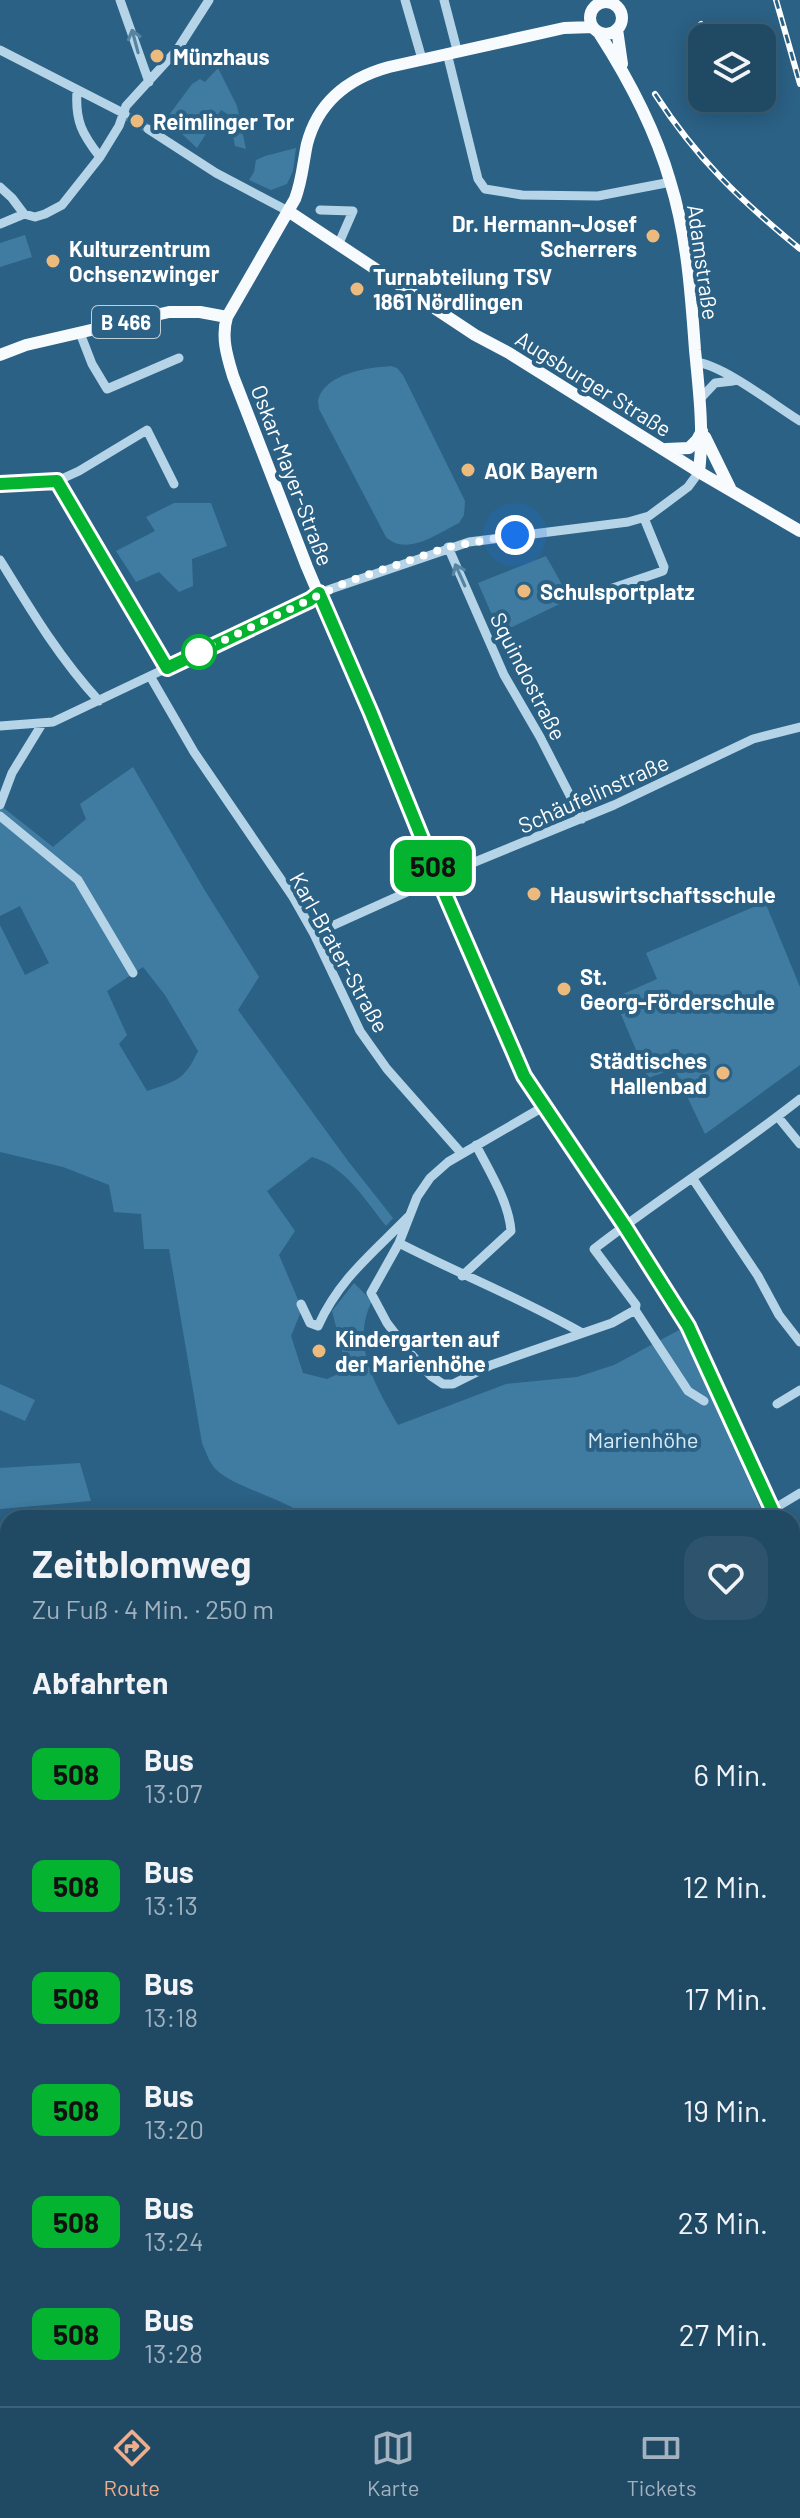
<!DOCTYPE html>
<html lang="de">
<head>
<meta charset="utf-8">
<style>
  :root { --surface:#204964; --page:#2d536d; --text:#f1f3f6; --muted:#a2b2bf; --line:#3d6178; --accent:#eead8d }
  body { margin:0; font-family:Barlow,sans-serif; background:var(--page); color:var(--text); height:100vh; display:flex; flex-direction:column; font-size:30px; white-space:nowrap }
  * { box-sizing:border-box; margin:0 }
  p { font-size:26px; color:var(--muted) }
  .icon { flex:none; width:44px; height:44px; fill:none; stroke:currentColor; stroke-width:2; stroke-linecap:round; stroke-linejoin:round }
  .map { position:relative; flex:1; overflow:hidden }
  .sheet { position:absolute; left:0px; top:1510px; width:800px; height:896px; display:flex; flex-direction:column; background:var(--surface); border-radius:24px 24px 0 0; box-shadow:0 4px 20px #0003,0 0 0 2px var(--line) }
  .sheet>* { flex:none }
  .badge { padding:0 16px; border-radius:12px; font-size:28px; line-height:52px }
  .tools { position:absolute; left:688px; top:24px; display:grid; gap:16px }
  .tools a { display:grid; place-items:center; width:88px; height:88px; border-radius:16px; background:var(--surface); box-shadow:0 4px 20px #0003,0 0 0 2px var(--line); font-size:40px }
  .you { position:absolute; width:40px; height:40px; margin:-20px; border:6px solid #fff; border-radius:50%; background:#1a73e8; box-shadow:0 0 0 12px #1a73e833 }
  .map>.badge { position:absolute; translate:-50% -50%; box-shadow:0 0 0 4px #fff }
  h2 { padding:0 32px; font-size:30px; line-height:72px }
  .round { display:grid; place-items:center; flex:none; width:84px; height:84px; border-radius:24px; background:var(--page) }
  .head { display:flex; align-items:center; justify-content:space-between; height:136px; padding:0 32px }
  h1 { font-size:38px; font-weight:700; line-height:60px }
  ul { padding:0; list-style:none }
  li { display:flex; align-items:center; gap:24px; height:112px; padding:0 32px }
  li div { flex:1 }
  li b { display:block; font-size:30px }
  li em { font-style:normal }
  li .badge { min-width:88px; font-weight:700; text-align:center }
  .menu { display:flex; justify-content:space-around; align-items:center; height:112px; border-top:2px solid var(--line); background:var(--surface); font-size:22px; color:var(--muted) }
  .menu a { display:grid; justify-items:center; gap:4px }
  .menu .active { color:var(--accent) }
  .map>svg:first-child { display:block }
  .green { fill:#407ca1; fill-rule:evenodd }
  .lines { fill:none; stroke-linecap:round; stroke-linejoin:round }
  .minor-tunnel { stroke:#4b7997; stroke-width:9; stroke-dasharray:9 4.5; stroke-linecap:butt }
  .minor { stroke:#b6d4e7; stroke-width:9 }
  .major { stroke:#f7fbfe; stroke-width:12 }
  .rail-casing { stroke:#fff; stroke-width:6 }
  .rail { stroke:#2b6185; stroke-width:3; stroke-dasharray:9; stroke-linecap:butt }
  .oneway { stroke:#5584a2 }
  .line-casing { stroke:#fff; stroke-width:18 }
  .line { stroke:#04b431; stroke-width:12 }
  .walk { stroke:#fff; stroke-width:8; stroke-dasharray:0 14.4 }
  .poi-dot { fill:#edba7e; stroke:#2b6185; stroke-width:3 }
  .stop-dot { fill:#fff; stroke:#04b431; stroke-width:4 }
  .labels { text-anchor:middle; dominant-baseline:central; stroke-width:8; stroke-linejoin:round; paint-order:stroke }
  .shield { fill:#2b6185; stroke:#bfd0da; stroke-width:2 }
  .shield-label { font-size:20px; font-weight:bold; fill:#fff }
  .poi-label { font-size:22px; font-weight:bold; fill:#fff; stroke:#2b6185; text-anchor:start }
  .street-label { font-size:22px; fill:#fff; stroke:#2b6185 }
  .park-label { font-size:22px; fill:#d9ebf6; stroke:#2b6185 }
</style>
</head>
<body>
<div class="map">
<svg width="800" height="2406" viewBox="0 0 800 2406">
  <rect width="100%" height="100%" fill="#2b6185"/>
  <path class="green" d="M218,68l19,38 9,43 -11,-3 -6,-31 -8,-5 -24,38 -31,-29 26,-35 8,-5 5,3z
    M296,148l-3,23 -6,13 -16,6 -22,-10 5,-8 2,-12 9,-4z
    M25,235l7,22 -32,10v-24z
    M391,366l6,2 6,7 62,126 -1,14 -5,8c-21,10 -52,34 -73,14l-67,-128 -1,-9c8,-27 48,-32 73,-34z
    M174,503h37l16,43 -35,13 1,27 -14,6 -20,-20 -23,10 -20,-31 39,-20 -9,-14z
    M546,556l24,43 -70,34 -22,-50z
    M133,767l71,122 55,88 -21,33 110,151 45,57 -7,8c-21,-26 -40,-59 -74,-69l-45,34 28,40 -16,24 23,54 -11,27 12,37 24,6 20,-9 -15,-59 22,-28 18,18c-22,44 4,85 26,124l108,-41 71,-7 37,-12 67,-36 84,189h-457c-22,-20 -81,-32 -95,-52 -5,-7 -8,-16 -11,-23l-33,-194h-25l-3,-35 -27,-2 -5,-27 -46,-18 -63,-15v-227l25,50 24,-12 -29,-57 -20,10v-111l53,42 33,-28 -6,-15zM143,967l22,28 33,56c-14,30 -22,30 -51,40l-28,-47 8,-9 -20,-44z
    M765,902l35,85v78l-95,69 -31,-65 -26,9 -34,-80 43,-19 -11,-26z
    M0,1384l35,16 -10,21 -25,-11z
    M80,1463l11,38 -91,8v-41z
    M792,1583l8,20v194l-8,12z"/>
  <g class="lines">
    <path class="minor-tunnel" d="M127,116l21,13"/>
    <path class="minor" d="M120,0l29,82
      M405,0l17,59
      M444,0l13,50
      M0,50l125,64
      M447,53l31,126 7,10 37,6 76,1 73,-14
      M77,91c-2,30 5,43 23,66
      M148,129l68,44 72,38
      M0,187l12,11 12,16
      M320,210l33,1 -14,32
      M0,224l24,-10 11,3 10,-3 17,-9 38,-48 19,-31 7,-20 51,-56 32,-50
      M80,333l12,31 15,25 72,-31
      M696,362c29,4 78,43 104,59
      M700,399l15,-16 18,-2
      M57,481l22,-10 68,-41 27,54
      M0,484l30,-4 27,1 110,187
      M448,547l56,128 36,62 42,82
      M0,560c30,49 60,99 99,141
      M610,589l53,-18 1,-4 -20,-49
      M150,676l44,76 99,145 21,37 46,97 27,38 75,85
      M0,726l53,-4 257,-122 9,-7 150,-51 159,-20 21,-6 39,-29 11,-15
      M0,805l12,-32 30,-49
      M0,816l78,64 55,93
      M314,934l151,-68 149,-61 139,-66 47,-12
      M543,1107l-95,55 -18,16 -13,19 -18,46 -28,50 16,30 23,30 21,23 12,8h10l38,-19 121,-42 23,-13 1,-5 -42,-56c67,-52 139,-97 206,-150
      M778,1117l22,27
      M693,1179l65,97 21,39 21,27
      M399,1243c60,31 124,56 183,90
      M462,1276l49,-45c-2,-29 -22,-60 -35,-86
      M301,1304l9,19 8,3c22,-48 54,-72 90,-109
      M635,1310l53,81 16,10
      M777,1404l23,-14
      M772,1510l28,-17
      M0,2072l8,17
      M128,2398l1,8"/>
    <path class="major" d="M590 18a16 16 0 1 1 32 0a16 16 0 1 1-32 0Z
      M593,27l-29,1 -175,39c-40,11 -71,35 -82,77 -4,19 -5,37 -12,55l-68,118c-6,20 0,39 6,59l74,191 217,509 100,149 64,101 88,192
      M617,29l5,35
      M599,33c29,45 56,96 71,148 17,54 21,113 25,169 4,41 9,81 4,122
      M288,211l187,124 34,18 190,119 101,59
      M0,355l26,-10 143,-33h31l27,5
      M705,437l25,51
      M666,449l23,-1 8,-8 5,-9
      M792,1558l8,19"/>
    <g class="rail-casing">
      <path id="rail" d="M776,0l24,84
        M701,24l8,14
        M655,94c42,65 85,106 145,155"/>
    </g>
    <use href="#rail" class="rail"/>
  </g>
  <defs><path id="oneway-shaft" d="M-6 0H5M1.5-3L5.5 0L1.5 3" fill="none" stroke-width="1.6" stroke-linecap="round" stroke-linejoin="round" transform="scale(2)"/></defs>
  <g class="oneway">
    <use href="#oneway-shaft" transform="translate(135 41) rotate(-105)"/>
    <use href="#oneway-shaft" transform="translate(460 575) rotate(-114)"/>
  </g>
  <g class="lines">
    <g class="line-casing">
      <path id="line" d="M0,484l57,-3 110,187 143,-68 9,-7 52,120 67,165 86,198 100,149 64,101 88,192"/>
    </g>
    <use href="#line" class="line"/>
    <path class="walk" d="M199,652l148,-70 101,-35 67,-12"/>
  </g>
  <g class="poi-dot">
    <circle cx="157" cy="56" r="8"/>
    <circle cx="137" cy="121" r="8"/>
    <circle cx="653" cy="236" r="8"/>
    <circle cx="53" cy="261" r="8"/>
    <circle cx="357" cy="289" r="8"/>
    <circle cx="468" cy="470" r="8"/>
    <circle cx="524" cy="591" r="8"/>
    <circle cx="534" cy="894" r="8"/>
    <circle cx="564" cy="989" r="8"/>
    <circle cx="723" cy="1073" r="8"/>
    <circle cx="319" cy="1351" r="8"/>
  </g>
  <circle class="stop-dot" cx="199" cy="652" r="16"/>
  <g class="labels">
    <rect class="shield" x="92" y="306" width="68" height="32" rx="6"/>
    <g class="shield-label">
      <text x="126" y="322">B 466</text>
    </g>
    <g class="poi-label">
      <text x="173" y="56">Münzhaus</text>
      <text x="153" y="121">Reimlinger Tor</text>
      <text x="637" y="223" text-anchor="end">Dr. Hermann-Josef<tspan x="637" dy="25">Scherrers</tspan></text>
      <text x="69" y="248">Kulturzentrum<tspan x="69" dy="25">Ochsenzwinger</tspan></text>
      <text x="373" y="276">Turnabteilung TSV<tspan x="373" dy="25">1861 Nördlingen</tspan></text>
      <text x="484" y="470">AOK Bayern</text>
      <text x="540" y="591">Schulsportplatz</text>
      <text x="550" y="894">Hauswirtschaftsschule</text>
      <text x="580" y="976">St.<tspan x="580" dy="25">Georg-Förderschule</tspan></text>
      <text x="707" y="1060" text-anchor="end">Städtisches<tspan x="707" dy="25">Hallenbad</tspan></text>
      <text x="335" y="1338">Kindergarten auf<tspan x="335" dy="25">der Marienhöhe</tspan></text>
    </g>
    <g class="street-label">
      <text transform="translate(704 262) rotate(82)">Adamstraße</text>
      <text transform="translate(594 383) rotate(32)">Augsburger Straße</text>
      <text transform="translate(293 475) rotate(69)">Oskar-Mayer-Straße</text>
      <text transform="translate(529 676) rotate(63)">Squindostraße</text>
      <text transform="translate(593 793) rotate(-24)">Schäufelinstraße</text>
      <text transform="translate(340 952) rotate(61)">Karl-Brater-Straße</text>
    </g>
    <g class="park-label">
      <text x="643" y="1439">Marienhöhe</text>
    </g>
  </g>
</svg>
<div class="tools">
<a><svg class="icon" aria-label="layers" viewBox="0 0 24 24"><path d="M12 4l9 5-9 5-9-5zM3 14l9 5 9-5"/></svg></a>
</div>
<div class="you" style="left:515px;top:535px"></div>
<b class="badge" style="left:433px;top:866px;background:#04b431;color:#111">508</b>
<section class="sheet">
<div class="head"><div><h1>Zeitblomweg</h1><p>Zu Fuß · 4 Min. · 250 m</p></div><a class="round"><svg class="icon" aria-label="heart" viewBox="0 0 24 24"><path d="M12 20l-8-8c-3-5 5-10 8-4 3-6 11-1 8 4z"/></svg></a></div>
<h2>Abfahrten</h2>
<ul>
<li><span class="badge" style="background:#04b431;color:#111">508</span><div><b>Bus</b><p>13:07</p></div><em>6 Min.</em></li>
<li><span class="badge" style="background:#04b431;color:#111">508</span><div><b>Bus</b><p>13:13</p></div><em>12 Min.</em></li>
<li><span class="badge" style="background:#04b431;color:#111">508</span><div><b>Bus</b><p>13:18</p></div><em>17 Min.</em></li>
<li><span class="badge" style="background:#04b431;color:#111">508</span><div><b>Bus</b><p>13:20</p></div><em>19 Min.</em></li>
<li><span class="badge" style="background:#04b431;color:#111">508</span><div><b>Bus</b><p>13:24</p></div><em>23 Min.</em></li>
<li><span class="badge" style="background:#04b431;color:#111">508</span><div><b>Bus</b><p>13:28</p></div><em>27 Min.</em></li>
</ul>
</section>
</div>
<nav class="menu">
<a class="active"><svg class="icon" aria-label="directions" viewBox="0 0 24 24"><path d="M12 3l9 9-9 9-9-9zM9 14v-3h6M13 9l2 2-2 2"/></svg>Route</a>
<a><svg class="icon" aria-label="map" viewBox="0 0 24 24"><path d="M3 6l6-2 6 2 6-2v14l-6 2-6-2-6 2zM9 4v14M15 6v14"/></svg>Karte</a>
<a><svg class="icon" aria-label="tickets" viewBox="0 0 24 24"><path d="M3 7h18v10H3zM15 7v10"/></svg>Tickets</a>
</nav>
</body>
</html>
